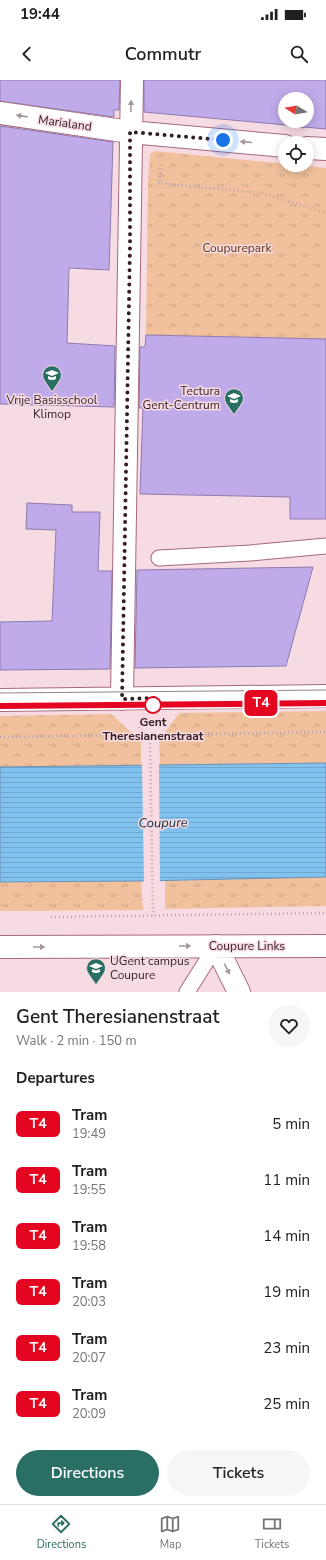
<!DOCTYPE html>
<html lang="en">
<head>
<meta charset="utf-8">
<style>
  :root { --surface:#fff; --page:#f6f6f6; --text:#202124; --muted:#757577; --line:#e0e0e0; --accent:#2a6f64 }
  body { margin:0; font-family:"Nunito Sans",sans-serif; background:var(--page); color:var(--text); height:100vh; display:flex; flex-direction:column; font-size:15px; white-space:nowrap }
  * { box-sizing:border-box; margin:0 }
  p { font-size:13px; color:var(--muted) }
  .icon { flex:none; width:22px; height:22px; fill:none; stroke:currentColor; stroke-width:2; stroke-linecap:round; stroke-linejoin:round }
  .map { position:relative; height:912px; overflow:hidden }
  .drawer { display:flex; flex-direction:column; background:var(--surface); flex:1 }
  .drawer>* { flex:none }
  .badge { padding:0 8px; border-radius:6px; font-size:14px; line-height:26px }
  .needle { width:26px; rotate:281deg }
  .controls { position:absolute; left:278px; top:12px; display:grid; gap:8px }
  .controls a { display:grid; place-items:center; width:36px; height:36px; border-radius:50%; background:var(--surface); box-shadow:0 2px 10px #0003; font-size:20px }
  .you { position:absolute; width:20px; height:20px; margin:-10px; border:3px solid #fff; border-radius:50%; background:#1a73e8; box-shadow:0 0 0 6px #1a73e833 }
  .map>.badge { position:absolute; translate:-50% -50%; box-shadow:0 0 0 2px #fff }
  h2 { padding:0 16px; font-size:15px; line-height:36px }
  .round { display:grid; place-items:center; flex:none; width:42px; height:42px; border-radius:21px; background:var(--page) }
  .overview { display:flex; align-items:center; justify-content:space-between; height:68px; padding:0 16px }
  h1 { font-size:19px; font-weight:600; line-height:30px }
  .action { display:flex; gap:8px; margin-top:auto; padding:8px 16px }
  .action a { flex:1; height:46px; border-radius:24px; background:var(--accent); color:#fff; font-size:16px; font-weight:600; line-height:46px; text-align:center }
  .action a+a { background:var(--page); color:var(--text) }
  ul { padding:0; list-style:none }
  li { display:flex; align-items:center; gap:12px; height:56px; padding:0 16px }
  li div { flex:1 }
  li b { display:block; font-size:15px }
  li em { font-style:normal }
  li .badge { min-width:44px; font-weight:700; text-align:center }
  .status { display:flex; justify-content:space-between; align-items:center; height:28px; padding:0 20px; background:var(--surface); direction:ltr }
  .status svg { height:11px; fill:currentColor }
  header { display:flex; justify-content:space-between; align-items:center; height:52px; padding:0 16px; background:var(--surface); font-size:18px; font-weight:600 }
  .menu { display:flex; justify-content:space-around; align-items:center; height:56px; border-top:1px solid var(--line); background:var(--surface); font-size:11px; color:var(--muted) }
  .menu a { display:grid; justify-items:center; gap:2px }
  .menu .on { color:var(--accent) }
  .map>svg:first-child { display:block }
  .grass { fill:url(#grass-tufts) }
  .water { fill:url(#water-rules); stroke:#6b90b2 }
  .pier { fill:#f7dbe2 }
  .building { fill:#c0abea; stroke:#8d7aaf; fill-rule:evenodd }
  .lines { fill:none; stroke-linecap:round; stroke-linejoin:round }
  .service-casing { stroke:#a6697c; stroke-width:17 }
  .minor-casing { stroke:#a6697c; stroke-width:24 }
  .path { stroke:#bca1a8; stroke-width:2.5; stroke-dasharray:1 3; stroke-linecap:butt }
  .service { stroke:#fff; stroke-width:15 }
  .minor { stroke:#fff; stroke-width:22 }
  .tram { stroke:#9b8188; stroke-width:1 }
  .oneway { fill:#a4999c }
  .line-casing { stroke:#fff; stroke-width:9 }
  .line { stroke:#e40521; stroke-width:6 }
  .walk { stroke:#351d24; stroke-width:4; stroke-dasharray:0 7.2 }
  .stop-dot { fill:#fff; stroke:#e40521; stroke-width:2 }
  .labels { text-anchor:middle; dominant-baseline:central; stroke-width:3; stroke-linejoin:round; paint-order:stroke }
  .street-label { font-size:12px; fill:#351d24; stroke:#f7dbe2 }
  .park-label { font-size:12px; fill:#5b3511; stroke:#f7dbe2 }
  .poi-label { font-size:12px; fill:#351d24; stroke:#f7dbe2; text-anchor:end }
  .stop-label { font-size:12px; font-weight:bold; fill:#351d24; stroke:#f7dbe2 }
  .water-label { font-size:13px; font-style:italic; fill:#102d40; stroke:#f7dbe2 }
</style>
</head>
<body>
<div class="status"><b>19:44</b><svg viewBox="0 0 49 12"><path d="M0 12V9h3v3zM5 12V6h3v6zM10 12V3h3v9zM15 12V0h3v12zM26 1h20v11H26zM47 4h2v5h-2z"/></svg></div>
<header><svg class="icon" aria-label="back" viewBox="0 0 24 24"><path d="M15 5l-7 7 7 7"/></svg>Commutr<svg class="icon" aria-label="search" viewBox="0 0 24 24"><circle cx="10" cy="10" r="6"/><path d="M15 15l6 6"/></svg></header>
<div class="map">
<svg width="326" height="912" viewBox="0 0 326 912">
  <defs>
    <pattern id="grass-tufts" width="24" height="20" patternUnits="userSpaceOnUse"><rect width="24" height="20" fill="#f0c19c"/><path d="M3 7l-1-3M5 7V3M7 7l1-3M15 17l-1-3M17 17v-4M19 17l1-3" fill="none" stroke="#cea586"/></pattern>
    <pattern id="water-rules" width="6" height="5" patternUnits="userSpaceOnUse"><rect width="6" height="5" fill="#82c2ef"/><path d="M0 2.5h6" fill="none" stroke="#71a6cd"/></pattern>
  </defs>
  <rect width="100%" height="100%" fill="#f7dbe2"/>
  <path class="grass" d="M155,71l171,17v171l-180,-4 2,-153 2,-28z
    M326,631v52l-166,2 -1,-24 20,-28z
    M111,634l30,27v25l-141,1v-51z
    M326,797v29l-161,3v-28z
    M141,801l2,29 -143,1v-29z"/>
  <path class="water" d="M326,683v114l-185,4 -141,1v-115z"/>
  <path class="pier" d="M159,683l1,120h-16l-2,-119z"/>
  <path class="building" d="M0,0h120l-1,30h-5v7l-114,-16z
    M144,0h182v49l-22,-2v1l-18,-3 -142,-13zM285,19h22v22h-22z
    M0,46l113,16 -4,128 -40,-2 -2,75 48,3 -1,61 -114,-3z
    M146,255l180,4v180h-36v-22l-150,-3 3,-86h-4l1,-61h5z
    M27,423l45,2v7h28l-2,59h14l-2,98 -110,1v-48l52,-1 4,-91 -30,-1z
    M313,487l-27,99 -151,2 2,-98z"/>
  <g class="lines">
    <g class="service-casing">
      <path id="service" d="M159,478l91,-5 76,-7
        M187,912l29,-46"/>
    </g>
    <g class="minor-casing">
      <path id="minor" d="M0,33l130,19 155,14
        M307,68l19,1
        M122,619l10,-619
        M0,620l326,-4
        M216,866l23,46
        M0,867l326,-1"/>
    </g>
    <path class="path" d="M160,84v20
      M158,103l104,10 64,20
      M139,647l11,14 3,175
      M0,657l326,-5
      M51,837l275,-4"/>
    <use href="#service" class="service"/>
    <use href="#minor" class="minor"/>
    <path class="tram" d="M0,613l326,-3
      M0,626l326,-3"/>
  </g>
  <defs><path id="oneway-solid" d="M-6-.8H1V-3.2L6.5 0L1 3.2V.8H-6Z"/></defs>
  <g class="oneway">
    <use href="#oneway-solid" transform="translate(131 26) rotate(-89)"/>
    <use href="#oneway-solid" transform="translate(22 36) rotate(-172)"/>
    <use href="#oneway-solid" transform="translate(246 62) rotate(-175)"/>
    <use href="#oneway-solid" transform="translate(185 866)"/>
    <use href="#oneway-solid" transform="translate(39 867)"/>
    <use href="#oneway-solid" transform="translate(227 889) rotate(63)"/>
  </g>
  <g class="lines">
    <g class="line-casing">
      <path id="line" d="M0,626l326,-3"/>
    </g>
    <use href="#line" class="line"/>
    <path class="walk" d="M153,625l1,-7 -32,1 8,-455v-112l93,8"/>
  </g>
  <defs>
    <g id="school-pin" transform="scale(1)"><path d="M0 17L-7.5 6A9.5 9.5 0 1 1 7.5 6Z" fill="#2a6f64" stroke="#f7dbe2"/><path d="M0-5L7-2L0 1L-7-2ZM-4 1L0 2.5L4 1V4Q0 6-4 4Z" fill="#fff"/></g>
    <g id="university-pin" transform="scale(1)"><path d="M0 17L-7.5 6A9.5 9.5 0 1 1 7.5 6Z" fill="#2a6f64" stroke="#f7dbe2"/><path d="M0-5L7-2L0 1L-7-2ZM-4 1L0 2.5L4 1V4Q0 6-4 4Z" fill="#fff"/></g>
  </defs>
  <g fill-rule="evenodd">
    <use href="#school-pin" x="52" y="295"/>
    <use href="#school-pin" x="234" y="318"/>
    <use href="#university-pin" x="96" y="888"/>
  </g>
  <circle class="stop-dot" cx="153" cy="625" r="8"/>
  <g class="labels">
    <g class="street-label">
      <text transform="translate(65 43) rotate(8)">Marialand</text>
      <text x="247" y="866">Coupure Links</text>
    </g>
    <g class="park-label">
      <text x="237" y="168">Coupurepark</text>
    </g>
    <g class="poi-label">
      <text x="220" y="311">Tectura<tspan x="220" dy="14">Gent-Centrum</tspan></text>
      <text x="52" y="320" text-anchor="middle">Vrije Basisschool<tspan x="52" dy="14">Klimop</tspan></text>
      <text x="110" y="881" text-anchor="start">UGent campus<tspan x="110" dy="14">Coupure</tspan></text>
    </g>
    <g class="stop-label">
      <text x="153" y="642">Gent<tspan x="153" dy="14">Theresianenstraat</tspan></text>
    </g>
    <g class="water-label">
      <text transform="translate(163 743) rotate(-1)">Coupure</text>
    </g>
  </g>
</svg>
<div class="controls">
<a><svg class="needle" viewBox="-14 -14 28 28"><path d="M0-13l5 13h-10z" fill="#e53935"/><path d="M0 13l5-13h-10z" fill="#757577"/></svg></a>
<a><svg class="icon" aria-label="locate" viewBox="0 0 24 24"><circle cx="12" cy="12" r="6"/><path d="M12 2v4M12 18v4M2 12h4M18 12h4"/></svg></a>
</div>
<div class="you" style="left:223px;top:60px"></div>
<b class="badge" style="left:261px;top:623px;background:#e40521;color:#fff">T4</b>
</div>
<section class="drawer">
<div class="overview"><div><h1>Gent Theresianenstraat</h1><p>Walk · 2 min · 150 m</p></div><a class="round"><svg class="icon" aria-label="heart" viewBox="0 0 24 24"><path d="M12 20l-8-8c-3-5 5-10 8-4 3-6 11-1 8 4z"/></svg></a></div>
<h2>Departures</h2>
<ul>
<li><span class="badge" style="background:#e40521;color:#fff">T4</span><div><b>Tram</b><p>19:49</p></div><em>5 min</em></li>
<li><span class="badge" style="background:#e40521;color:#fff">T4</span><div><b>Tram</b><p>19:55</p></div><em>11 min</em></li>
<li><span class="badge" style="background:#e40521;color:#fff">T4</span><div><b>Tram</b><p>19:58</p></div><em>14 min</em></li>
<li><span class="badge" style="background:#e40521;color:#fff">T4</span><div><b>Tram</b><p>20:03</p></div><em>19 min</em></li>
<li><span class="badge" style="background:#e40521;color:#fff">T4</span><div><b>Tram</b><p>20:07</p></div><em>23 min</em></li>
<li><span class="badge" style="background:#e40521;color:#fff">T4</span><div><b>Tram</b><p>20:09</p></div><em>25 min</em></li>
</ul>
<div class="action"><a>Directions</a><a>Tickets</a></div>
</section>
<nav class="menu">
<a class="on"><svg class="icon" aria-label="directions" viewBox="0 0 24 24"><path d="M12 3l9 9-9 9-9-9zM9 14v-3h6M13 9l2 2-2 2"/></svg>Directions</a>
<a><svg class="icon" aria-label="map" viewBox="0 0 24 24"><path d="M3 6l6-2 6 2 6-2v14l-6 2-6-2-6 2zM9 4v14M15 6v14"/></svg>Map</a>
<a><svg class="icon" aria-label="tickets" viewBox="0 0 24 24"><path d="M3 7h18v10H3zM15 7v10"/></svg>Tickets</a>
</nav>
</body>
</html>
